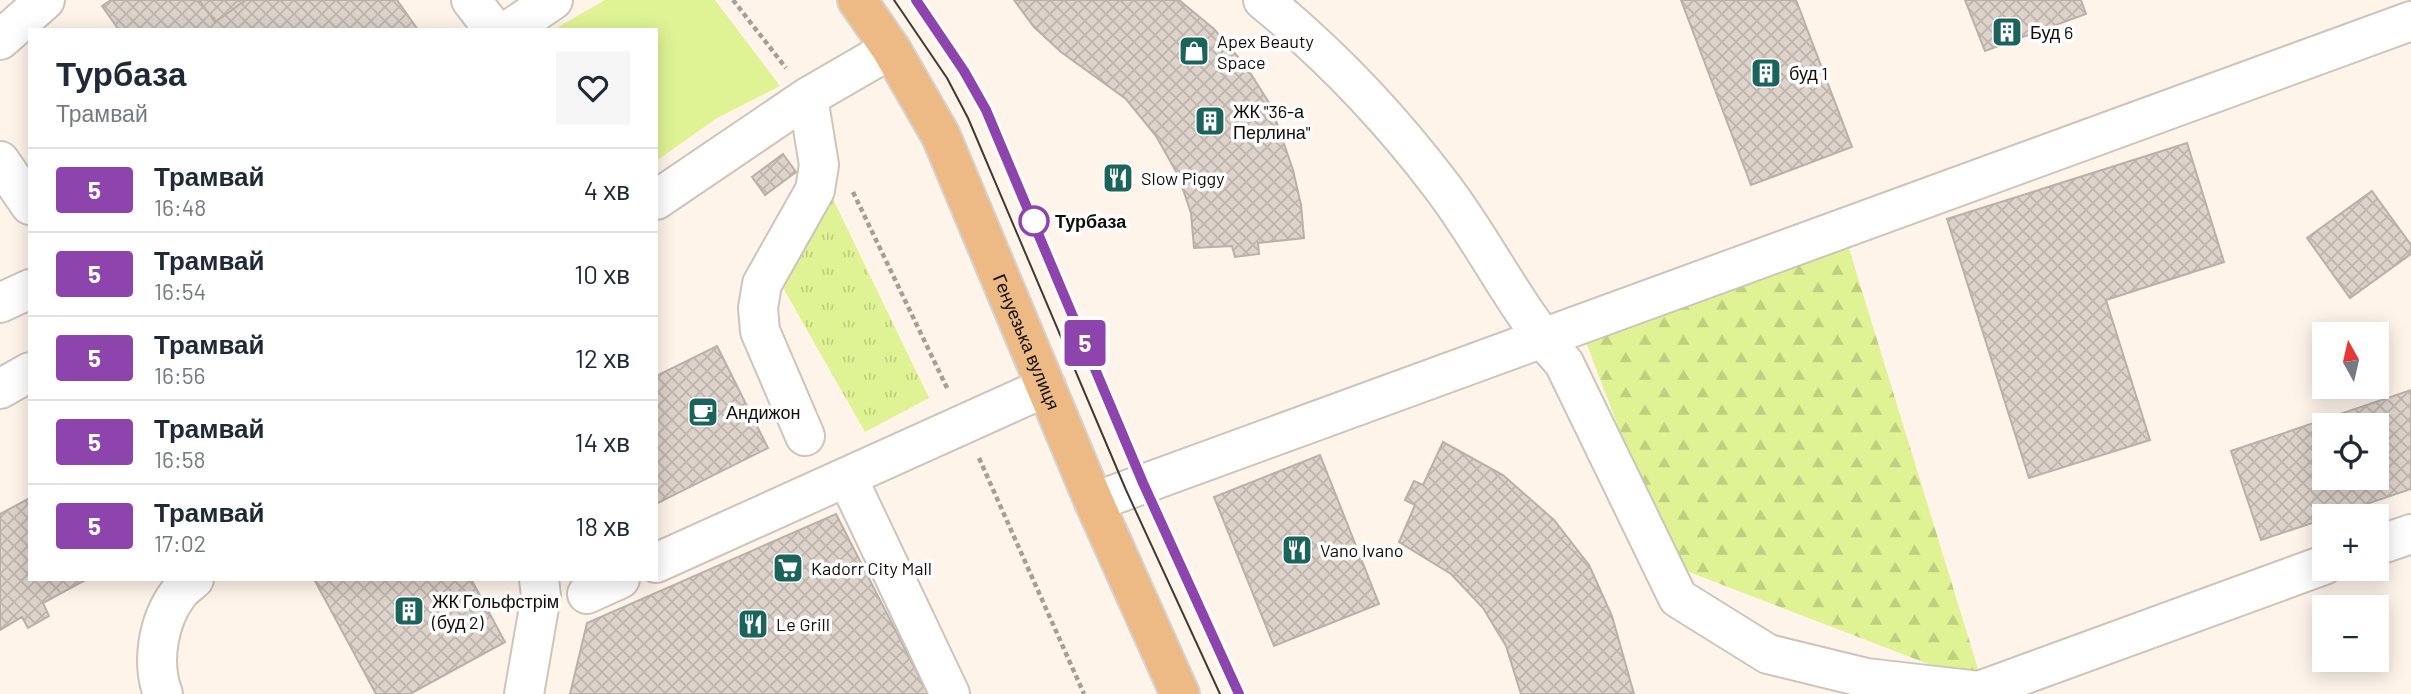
<!DOCTYPE html>
<html lang="uk">
<head>
<meta charset="utf-8">
<style>
  :root { --surface:#fff; --page:#f6f6f7; --text:#1f2937; --muted:#747a83; --line:#e0e1e3 }
  body { margin:0; font-family:Barlow,sans-serif; background:var(--page); color:var(--text); height:100vh; display:flex; flex-direction:column; font-size:26px; white-space:nowrap }
  * { box-sizing:border-box; margin:0 }
  p { font-size:23px; color:var(--muted) }
  .icon { flex:none; width:38px; height:38px; fill:none; stroke:currentColor; stroke-width:2; stroke-linecap:round; stroke-linejoin:round }
  .map { position:relative; flex:1; overflow:hidden }
  .side { position:absolute; left:28px; top:28px; width:630px; height:553px; display:flex; flex-direction:column; background:var(--surface); border-radius:0px; box-shadow:0 4px 18px #0003 }
  .side>* { flex:none }
  .badge { padding:0 14px; border-radius:5px; font-size:24px; line-height:46px }
  .needle { width:46px; rotate:352deg }
  .fabs { position:absolute; left:2312px; top:322px; display:grid; gap:14px }
  .fabs a { display:grid; place-items:center; width:77px; height:77px; border-radius:0px; background:var(--surface); box-shadow:0 4px 18px #0003; font-size:35px }
  .map>.badge { position:absolute; translate:-50% -50%; box-shadow:0 0 0 4px #fff }
  .round { display:grid; place-items:center; flex:none; width:74px; height:74px; border-radius:0px; background:var(--page) }
  .head { display:flex; align-items:center; justify-content:space-between; height:119px; padding:0 28px }
  h1 { font-size:33px; font-weight:800; line-height:52px }
  ul { padding:0; list-style:none }
  li { display:flex; align-items:center; gap:21px; height:84px; padding:0 28px; border-top:2px solid var(--line) }
  li div { flex:1 }
  li b { display:block; font-size:26px }
  li em { font-style:normal }
  li .badge { min-width:77px; font-weight:700; text-align:center }
  .map>svg:first-child { display:block }
  .grass { fill:url(#grass-tufts) }
  .forest { fill:url(#forest-firs) }
  .green { fill:#dff395 }
  .building { fill:url(#building-cross-hatch); stroke:#bbb0a8; stroke-width:2; fill-rule:evenodd }
  .lines { fill:none; stroke-linecap:round; stroke-linejoin:round }
  .minor-casing { stroke:#cdc4ba; stroke-width:42 }
  .major-casing { stroke:#d4d3d3; stroke-width:42 }
  .path { stroke:#a69f97; stroke-width:4.5; stroke-dasharray:5 3.5; stroke-linecap:butt }
  .minor { stroke:#fff; stroke-width:38 }
  .major { stroke:#edba85; stroke-width:38 }
  .tram { stroke:#3e3a36; stroke-width:2 }
  .line-casing { stroke:#fff; stroke-width:16 }
  .line { stroke:#8e44ad; stroke-width:10 }
  .stop-dot { fill:#fff; stroke:#8e44ad; stroke-width:3.5 }
  .labels { text-anchor:middle; dominant-baseline:central; stroke-width:7; stroke-linejoin:round; paint-order:stroke }
  .poi-label { font-size:18px; fill:#100d0a; stroke:#fff; text-anchor:start }
  .stop-label { font-size:18px; font-weight:bold; fill:#100d0a; stroke:#fff; text-anchor:start }
  .street-label { font-size:18px; fill:#100d0a; stroke:#fff }
</style>
</head>
<body>
<div class="map">
<svg width="2411" height="694" viewBox="0 0 2411 694">
  <defs>
    <pattern id="grass-tufts" width="24" height="20" patternUnits="userSpaceOnUse" patternTransform="scale(1.75)"><rect width="24" height="20" fill="#dff395"/><path d="M3 7l-1-3M5 7V3M7 7l1-3M15 17l-1-3M17 17v-4M19 17l1-3" fill="none" stroke="#becf7f"/></pattern>
    <pattern id="forest-firs" width="22" height="20" patternUnits="userSpaceOnUse" patternTransform="scale(1.75)"><rect width="22" height="20" fill="#dff395"/><path d="M5 1l3.5 6h-7zM16 11l3.5 6h-7z" fill="#becf7f"/></pattern>
    <pattern id="building-cross-hatch" width="8" height="8" patternUnits="userSpaceOnUse" patternTransform="scale(1.75)"><rect width="8" height="8" fill="#ded3cb"/><path d="M0 0l8 8M0 8l8-8" fill="none" stroke="#bdb4ad"/></pattern>
  </defs>
  <rect width="100%" height="100%" fill="#fef4ea"/>
  <path class="grass" d="M832,197l97,201 -64,34 -83,-146z"/>
  <path class="forest" d="M1847,242l136,443 -312,-120 -87,-228z"/>
  <path class="green" d="M605,0h110l65,86 -63,32 -61,43v-131h-103z"/>
  <path class="building" d="M111,0h88l16,22 31,-22h151l21,30h-299l-17,-24z
    M199,0h47l-31,22z
    M1014,0h165l35,29 32,37 25,40 22,64 8,35 3,33 -46,5 1,11 -24,3 -3,-11 -38,2 -3,-35 -13,-38 -22,-39 -30,-37 -65,-47 -27,-25z
    M1681,0h115l56,147 -101,38z
    M1965,0h116l5,14 -101,37z
    M2187,143l37,119 -118,38 44,140 -121,38 -82,-259z
    M783,154l13,18 -31,23 -13,-18z
    M2372,191l39,54v9l-61,44 -43,-60z
    M717,346l51,102 -112,56v-128z
    M2411,390v99l-80,27h-7v3l-63,21 -30,-89zM2324,425h52v53h-52z
    M1443,442l60,33 51,45 35,45 23,51 22,78h-113l-15,-48 -23,-38 -32,-34 -52,-32 16,-37 -10,-5 9,-19 9,4z
    M1320,455l59,149 -105,42 -60,-149z
    M30,498v81h57l-44,24 6,13 -21,12 -6,-11 -22,13v-116z
    M836,514l92,180h-358l17,-71z
    M314,579h157l34,63 -95,52h-34z"/>
  <g class="lines">
    <g class="minor-casing">
      <path id="minor" d="M471,0l23,30
        M1263,0c65,53 126,117 177,184 45,58 75,125 124,179l114,235 90,56 98,24 113,13 345,-126
        M509,30l44,-30
        M0,40l45,-40
        M0,161l30,44
        M656,200l152,-103 83,-48
        M0,303l30,-14
        M0,389l30,-17
        M805,436l-45,-105 -2,-23 4,-24 53,-94 4,-25 -11,-68
        M847,477l103,217
        M1094,502l1317,-481
        M2376,546l35,-12
        M656,563l390,-176
        M587,594l33,-15
        M163,694c-12,-31 -5,-73 15,-100 4,-6 11,-10 16,-15
        M524,694l17,-98 -2,-17"/>
    </g>
    <g class="major-casing">
      <g id="major">
        <path id="s1" d="M857,0l34,49 50,87 153,366 86,192"/>
      </g>
    </g>
    <path class="path" d="M733,0l53,68
      M853,192l95,198
      M979,458l105,236"/>
    <use href="#minor" class="minor"/>
    <use href="#major" class="major"/>
    <path class="tram" d="M894,0l53,78 21,40 158,372 94,204
      M916,0l48,71 22,39 157,373 96,211"/>
  </g>
  <g class="lines">
    <g class="line-casing">
      <path id="line" d="M916,0l48,71 22,39 157,373 96,211"/>
    </g>
    <use href="#line" class="line"/>
  </g>
  <defs>
    <g id="building-square" transform="scale(1.575)"><rect x="-9" y="-9" width="18" height="18" rx="4" fill="#1b645b" stroke="#fff"/><path d="M-4-6H4V6H1V3H-1V6H-4ZM-2.5-4.3h1.7v1.8h-1.7ZM.8-4.3h1.7v1.8H.8ZM-2.5-1h1.7V.8h-1.7ZM.8-1h1.7V.8H.8Z" fill="#fff"/></g>
    <g id="shop-square" transform="scale(1.575)"><rect x="-9" y="-9" width="18" height="18" rx="4" fill="#1b645b" stroke="#fff"/><path d="M-5-2.5h2.3a2.7 3.5 0 0 1 5.4 0H5L5.5 6h-11ZM-1.5-2.5h3a1.5 2.3 0 0 0-3 0Z" fill="#fff"/></g>
    <g id="restaurant-square" transform="scale(1.575)"><rect x="-9" y="-9" width="18" height="18" rx="4" fill="#1b645b" stroke="#fff"/><path d="M-5-6h1v4h1v-4h1v4h1v-4h1v5L-1.5 .5V6h-2V.5L-5-1ZM5-6V6H3V1.5H1.5Q1.5-4 5-6Z" fill="#fff"/></g>
    <g id="cafe-square" transform="scale(1.575)"><rect x="-9" y="-9" width="18" height="18" rx="4" fill="#1b645b" stroke="#fff"/><path d="M-5.5-4.5H6V0H3Q3 3.5 0 3.5H-2.5Q-5.5 3.5-5.5 0ZM3-3.2v2h1.7v-2ZM-6 4.5H4V6H-6Z" fill="#fff"/></g>
    <g id="supermarket-square" transform="scale(1.575)"><rect x="-9" y="-9" width="18" height="18" rx="4" fill="#1b645b" stroke="#fff"/><path d="M-6-5.5h2.5l.6 2H6L4.5 2H-2.5L-4.4-4H-6ZM-1.5 3.2a1.3 1.3 0 1 0 .1 0ZM3 3.2a1.3 1.3 0 1 0 .1 0Z" fill="#fff"/></g>
  </defs>
  <g fill-rule="evenodd">
    <use href="#building-square" x="2007" y="32"/>
    <use href="#shop-square" x="1194" y="51"/>
    <use href="#building-square" x="1766" y="73"/>
    <use href="#building-square" x="1210" y="121"/>
    <use href="#restaurant-square" x="1118" y="178"/>
    <use href="#cafe-square" x="703" y="412"/>
    <use href="#restaurant-square" x="1297" y="550"/>
    <use href="#supermarket-square" x="788" y="568"/>
    <use href="#building-square" x="409" y="611"/>
    <use href="#restaurant-square" x="753" y="624"/>
  </g>
  <circle class="stop-dot" cx="1034" cy="221" r="14"/>
  <g class="labels">
    <g class="poi-label">
      <text x="2030" y="32">Буд 6</text>
      <text x="1217" y="41">Apex Beauty<tspan x="1217" dy="21">Space</tspan></text>
      <text x="1789" y="73">буд 1</text>
      <text x="1233" y="111">ЖК "36-а<tspan x="1233" dy="21">Перлина"</tspan></text>
      <text x="1141" y="178">Slow Piggy</text>
      <text x="726" y="412">Андижон</text>
      <text x="1320" y="550">Vano Ivano</text>
      <text x="811" y="568">Kadorr City Mall</text>
      <text x="432" y="601">ЖК Гольфстрім<tspan x="432" dy="21">(буд 2)</tspan></text>
      <text x="776" y="624">Le Grill</text>
    </g>
    <g class="stop-label">
      <text x="1055" y="221">Турбаза</text>
    </g>
    <g class="street-label">
      <text stroke="none"><textPath href="#s1" startOffset="383">Генуезька вулиця</textPath></text>
    </g>
  </g>
</svg>
<div class="fabs">
<a><svg class="needle" viewBox="-14 -14 28 28"><path d="M0-13l5 13h-10z" fill="#e53935"/><path d="M0 13l5-13h-10z" fill="#747a83"/></svg></a>
<a><svg class="icon" aria-label="locate" viewBox="0 0 24 24"><circle cx="12" cy="12" r="6"/><path d="M12 2v4M12 18v4M2 12h4M18 12h4"/></svg></a>
<a>+</a>
<a>−</a>
</div>
<b class="badge" style="left:1085px;top:343px;background:#8e44ad;color:#fff">5</b>
<section class="side">
<div class="head"><div><h1>Турбаза</h1><p>Трамвай</p></div><a class="round"><svg class="icon" aria-label="heart" viewBox="0 0 24 24"><path d="M12 20l-8-8c-3-5 5-10 8-4 3-6 11-1 8 4z"/></svg></a></div>
<ul>
<li><span class="badge" style="background:#8e44ad;color:#fff">5</span><div><b>Трамвай</b><p>16:48</p></div><em>4 хв</em></li>
<li><span class="badge" style="background:#8e44ad;color:#fff">5</span><div><b>Трамвай</b><p>16:54</p></div><em>10 хв</em></li>
<li><span class="badge" style="background:#8e44ad;color:#fff">5</span><div><b>Трамвай</b><p>16:56</p></div><em>12 хв</em></li>
<li><span class="badge" style="background:#8e44ad;color:#fff">5</span><div><b>Трамвай</b><p>16:58</p></div><em>14 хв</em></li>
<li><span class="badge" style="background:#8e44ad;color:#fff">5</span><div><b>Трамвай</b><p>17:02</p></div><em>18 хв</em></li>
</ul>
</section>
</div>
</body>
</html>
